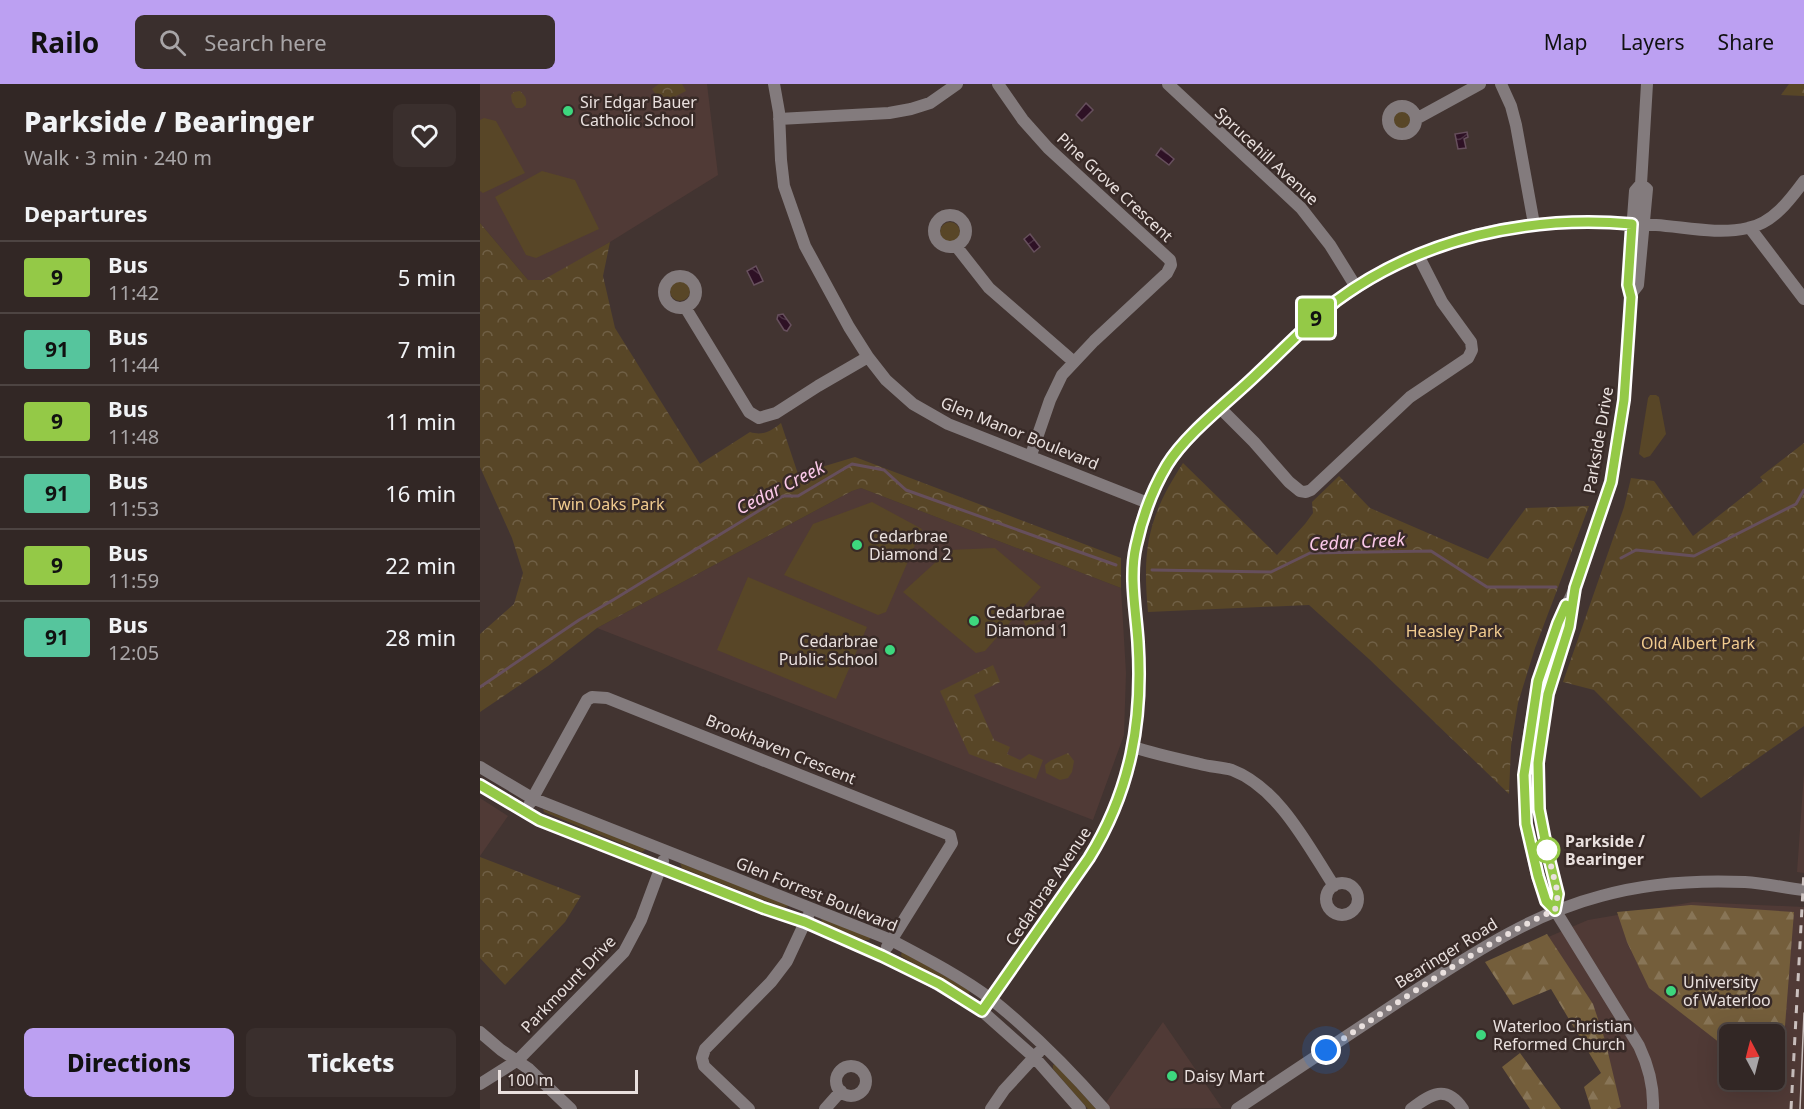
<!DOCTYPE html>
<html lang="en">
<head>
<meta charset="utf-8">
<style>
  :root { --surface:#322725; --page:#3a2f2d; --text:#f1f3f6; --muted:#a8a5a7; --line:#4d4442; --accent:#bca0f2 }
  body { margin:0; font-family:"Noto Sans",sans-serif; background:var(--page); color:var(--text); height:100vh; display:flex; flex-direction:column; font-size:22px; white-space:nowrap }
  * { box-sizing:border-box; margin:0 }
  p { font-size:20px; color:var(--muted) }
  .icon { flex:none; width:33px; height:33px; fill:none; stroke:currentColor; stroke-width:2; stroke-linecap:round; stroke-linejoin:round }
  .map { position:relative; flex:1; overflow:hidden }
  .side { display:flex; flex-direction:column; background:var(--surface); width:480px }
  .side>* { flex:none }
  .badge { padding:0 12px; border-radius:4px; font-size:21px; line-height:39px }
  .needle { width:39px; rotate:353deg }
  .fabs { position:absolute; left:1239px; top:940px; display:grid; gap:12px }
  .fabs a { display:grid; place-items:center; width:66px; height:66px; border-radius:9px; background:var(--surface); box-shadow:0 6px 24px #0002,0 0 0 2px var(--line); font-size:30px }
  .scale { position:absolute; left:18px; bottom:15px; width:140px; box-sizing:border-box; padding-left:6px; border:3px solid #e9e0de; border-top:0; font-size:16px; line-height:21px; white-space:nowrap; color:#e9e0de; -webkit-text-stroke:4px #382a27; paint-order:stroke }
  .you { position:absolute; width:30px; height:30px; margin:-15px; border:4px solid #fff; border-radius:50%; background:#1a73e8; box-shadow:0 0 0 9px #1a73e833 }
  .map>.badge { position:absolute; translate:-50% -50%; box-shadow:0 0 0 3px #fff }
  h2 { padding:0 24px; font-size:22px; line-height:54px }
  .round { display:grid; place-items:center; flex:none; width:63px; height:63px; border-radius:9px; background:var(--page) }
  .head { display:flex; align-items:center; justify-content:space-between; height:102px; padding:0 24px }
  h1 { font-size:28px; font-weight:800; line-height:45px }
  .action { display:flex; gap:12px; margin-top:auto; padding:12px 24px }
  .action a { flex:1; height:69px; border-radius:9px; background:var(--accent); color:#111; font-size:24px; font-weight:800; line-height:69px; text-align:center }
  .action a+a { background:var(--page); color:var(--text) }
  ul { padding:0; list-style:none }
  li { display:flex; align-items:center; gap:18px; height:72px; padding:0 24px; border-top:2px solid var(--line) }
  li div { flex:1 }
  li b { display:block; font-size:22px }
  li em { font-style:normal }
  li .badge { min-width:66px; font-weight:700; text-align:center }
  header { display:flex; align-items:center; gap:36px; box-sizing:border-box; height:84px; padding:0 30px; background:var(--accent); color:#111 }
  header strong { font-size:28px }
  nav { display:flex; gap:33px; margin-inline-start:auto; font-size:21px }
  .search { width:420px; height:54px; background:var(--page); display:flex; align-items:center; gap:15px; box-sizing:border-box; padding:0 21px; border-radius:9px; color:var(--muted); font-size:22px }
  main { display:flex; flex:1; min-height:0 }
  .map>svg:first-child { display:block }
  .built { fill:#503a36; fill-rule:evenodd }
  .green { fill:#584627 }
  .forest { fill:url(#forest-firs) }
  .park { fill:url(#park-crowns) }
  .water { fill:url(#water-waves); stroke:#664f5c; stroke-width:1.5 }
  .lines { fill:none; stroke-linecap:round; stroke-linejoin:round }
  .stream { stroke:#664f5c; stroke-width:3 }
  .minor { stroke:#837b7d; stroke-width:12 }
  .tram { stroke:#cbc1bf; stroke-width:1.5 }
  .rail { stroke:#cbc1bf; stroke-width:3; stroke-dasharray:8 8; stroke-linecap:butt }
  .line-casing { stroke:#fff; stroke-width:14 }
  .line { stroke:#94c947; stroke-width:9 }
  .walk { stroke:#e9e0de; stroke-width:6; stroke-dasharray:0 10.8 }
  .poi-dot { fill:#3dd77e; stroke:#382a27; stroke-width:2 }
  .stop-dot { fill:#fff; stroke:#94c947; stroke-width:3 }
  .labels { text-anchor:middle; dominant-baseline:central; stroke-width:5; stroke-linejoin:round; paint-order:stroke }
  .poi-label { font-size:16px; fill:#e9e0de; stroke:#382a27; text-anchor:start }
  .street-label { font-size:16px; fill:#e9e0de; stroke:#382a27 }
  .park-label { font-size:16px; fill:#f1cb8f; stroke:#382a27 }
  .stop-label { font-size:16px; font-weight:bold; fill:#e9e0de; stroke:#382a27; text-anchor:start }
  .water-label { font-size:18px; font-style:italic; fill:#fbc9e9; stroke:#382a27 }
</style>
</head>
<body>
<header>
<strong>Railo</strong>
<div class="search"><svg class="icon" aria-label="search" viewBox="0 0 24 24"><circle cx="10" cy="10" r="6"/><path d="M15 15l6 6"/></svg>Search here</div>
<nav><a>Map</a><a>Layers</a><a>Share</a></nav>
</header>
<main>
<section class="side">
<div class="head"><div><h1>Parkside / Bearinger</h1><p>Walk · 3 min · 240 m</p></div><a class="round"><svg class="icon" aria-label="heart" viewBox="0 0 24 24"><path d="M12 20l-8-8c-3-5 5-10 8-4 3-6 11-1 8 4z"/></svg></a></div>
<h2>Departures</h2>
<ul>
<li><span class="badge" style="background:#94c947;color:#111">9</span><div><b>Bus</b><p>11:42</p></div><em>5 min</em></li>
<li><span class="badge" style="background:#56c59d;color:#111">91</span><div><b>Bus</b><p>11:44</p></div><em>7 min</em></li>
<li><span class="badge" style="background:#94c947;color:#111">9</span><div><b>Bus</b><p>11:48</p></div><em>11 min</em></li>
<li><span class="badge" style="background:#56c59d;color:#111">91</span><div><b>Bus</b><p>11:53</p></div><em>16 min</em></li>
<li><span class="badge" style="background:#94c947;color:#111">9</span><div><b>Bus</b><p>11:59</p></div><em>22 min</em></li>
<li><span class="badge" style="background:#56c59d;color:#111">91</span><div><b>Bus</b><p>12:05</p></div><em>28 min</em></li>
</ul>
<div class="action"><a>Directions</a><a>Tickets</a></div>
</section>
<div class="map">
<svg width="1324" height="1025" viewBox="0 0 1324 1025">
  <defs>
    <pattern id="forest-firs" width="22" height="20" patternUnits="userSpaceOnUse" patternTransform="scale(1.5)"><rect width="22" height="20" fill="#745e3b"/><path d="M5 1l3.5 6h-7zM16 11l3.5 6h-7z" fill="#887557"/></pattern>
    <pattern id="park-crowns" width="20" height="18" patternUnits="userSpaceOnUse" patternTransform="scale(1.5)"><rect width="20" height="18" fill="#584627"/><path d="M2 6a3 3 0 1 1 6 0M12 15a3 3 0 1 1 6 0" fill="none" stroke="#706046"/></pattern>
    <pattern id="water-waves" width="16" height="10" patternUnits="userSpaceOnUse" patternTransform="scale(1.5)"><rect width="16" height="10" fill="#2e1125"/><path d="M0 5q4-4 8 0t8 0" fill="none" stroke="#4c3344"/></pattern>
  </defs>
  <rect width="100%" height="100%" fill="#423431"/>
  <path class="built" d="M0,0h227l11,91 -108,67 -67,39 -15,-1 -48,-57z
    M381,404l260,100 5,85 -2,62 -31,85 -496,-192 255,-137z
    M1324,689v100l-7,-1z
    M0,714l28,18 -28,40z
    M1213,818l111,5v202h-200l5,-33 -84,-129 63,-27zM1250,951h44v45h-44z
    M683,938l59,86 -114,1 -3,-5z"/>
  <path class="green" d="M912 36a9 9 0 1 1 18 0a9 9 0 1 1-18 0Z
    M4,34l12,3 29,52 -42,20 -3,-2v-71z
    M62,87l33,9 24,49 -63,29 -10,-3 -31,-58z
    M460 148a10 10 0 1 1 20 0a10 10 0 1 1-20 0Z
    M190 207a10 10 0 1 1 20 0a10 10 0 1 1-20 0Z
    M1170,311h6l3,2 7,37 -16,22 -6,2 -5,-4 9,-56z
    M392,418l50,27 -36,83 -8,3 -94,-40 29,-51z
    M515,464l46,39 -56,64 -9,2 -73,-61 46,-42z
    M268,493l119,50 -31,72 -119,-49z
    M559,524l5,12 -18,7 -5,-12z
    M63,725l103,39 -1,2 -3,2 -98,-40z
    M200,779l107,40 1,3 -4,2 -102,-40z
    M341,834l49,17v4l-1,1h-5l-39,-16 -3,-2z
    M422,867l65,38 3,3 -2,3h-3l-64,-39z
    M575,980l41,45h-8l-35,-40v-4z"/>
  <path class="forest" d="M1211,821l103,7 -14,177 -11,-9h5v-45h-44l-1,15 -80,-62 -22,-46 -10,-30z
    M1067,850l46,70 12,36 16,67 -5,2h-25l-7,-22 17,-14 -50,-84 -38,16 -28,-43z
    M1040,969l41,56h-31l-28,-42z"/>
  <path class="park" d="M179,0h23l4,7 -18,9 -10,-3 -6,-8z
    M1309,0h15v12l-23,-1z
    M40,7c5,5 7,7 6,14l-4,3h-6l-4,-6 -1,-7 3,-3z
    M0,139l48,57h15l67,-38 -7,34 12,52 85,136 50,-32c13,4 21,-1 31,-9l17,51 57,-17 266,101v30l-260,-100 -9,3 -255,137 -49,38 -68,46v-78l34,-30 9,-31 -11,-35 -32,-71z
    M1324,359v283l-103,72 -107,-108 -31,-8 61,-175 7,-29 23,3 39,55 70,-55 -3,-4z
    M703,379l94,92 28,-31 8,-11 -1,-11 27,-26 31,32 118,51 38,-51 63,-2 -54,142 -17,55 -7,43 -2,48 -140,-135 -60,-54 -161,7c-6,-64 0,-95 35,-149z
    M513,581l7,17 -26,13 20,45 16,7 -3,7 13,6 9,-6 14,6 -7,19 -67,-25 -29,-63z
    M588,669l6,8 -2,11 -4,6 -8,2 -14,-7 -1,-8c6,-6 15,-8 23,-12z
    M0,773l101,39 -16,26 -60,63 -25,-27z"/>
  <path class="water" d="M606,19l7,7 -11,11 -6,-6z
    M987,48l1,5 -4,2 2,9 -8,1 -3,-15z
    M681,64l13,11 -5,6 -13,-10z
    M550,150l10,13 -6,5 -10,-13z
    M276,182l7,15 -9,4 -7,-14z
    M303,230l8,11 -4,6 -3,-1 -7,-11 1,-4z"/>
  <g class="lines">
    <path class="stream" d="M1141,474l15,-8 58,6 102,-52 8,-14
      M672,486l119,2 39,-19 121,-2 56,36h69
      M0,603l99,-67 34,-20 152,-93 18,-11h15l54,-32 32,6 22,20 210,75"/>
    <path class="minor" d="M294,0l5,28 2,48 3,26 21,60 44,81 19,30 18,23 27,24 35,20 200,79
      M518,0l25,36 25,28 122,112 1,5 -4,8 -73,68 -32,34 -12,25 -19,55
      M688,0l133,124 29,37 26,42
      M1021,0l10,22 5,19 18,99
      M1167,0l-6,100 -6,7 -7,94 3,12 -7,103 -13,82 -36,106 -17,35 -20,58 -11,65 -3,29 2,49 11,52 9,25 9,9 84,136c10,21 15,40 14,63
      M908 36a14 14 0 1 1 28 0a14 14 0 1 1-28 0Z
      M299,35l110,-6 22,-4 19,-6 27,-19
      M936,35l64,-35
      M454 147a16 16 0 1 1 32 0a16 16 0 1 1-32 0Z
      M1270,144l54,71
      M476,162l33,42 85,74
      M184 208a16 16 0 1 1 32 0a16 16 0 1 1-32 0Z
      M1151,210l7,-9 9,-96 -6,-5
      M205,223l64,105 10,6 17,-5 42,-27 50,-29
      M740,324l34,34 35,40 11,9 6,1 5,-2 99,-93 58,-39 4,-8 -1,-8 -29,-40 -24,-47
      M653,663c22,7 45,12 67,17 10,3 22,3 32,6 47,18 76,76 102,116
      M0,683l52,31 359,142c34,18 69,36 100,59 40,32 79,71 113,110
      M0,701l59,35 224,88 42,14 106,47 71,42 53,47 45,51
      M50,719l57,-103 5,-3 15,1 343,137 2,8 -65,104
      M846 815a16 16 0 1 1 32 0a16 16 0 1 1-32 0Z
      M1075,826l3,-16 -11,-44 -8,-41 -1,-46 10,-69 21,-67 4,-26
      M502,927l107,-153c33,-52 49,-113 50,-175 1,-33 -4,-65 -6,-98 -2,-44 17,-100 45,-134 23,-28 52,-52 79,-77 18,-17 35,-35 54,-52 44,-38 94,-66 150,-83 64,-20 129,-18 195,-14 29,2 62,10 92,3 25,-5 42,-28 56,-47
      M0,948l21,18 28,19 42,40
      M356 997a15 15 0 1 1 30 0a15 15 0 1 1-30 0Z
      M0,1000l38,-24 106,-108 17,-32 22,-59
      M269,1025l-45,-43 -2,-8 3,-9 66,-67 16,-21 21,-45
      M345,1025l16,-18
      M511,1025l13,-19 35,-38
      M757,1025c55,-37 111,-74 167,-111 62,-40 124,-83 197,-102 46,-13 97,-16 144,-14 20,1 40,6 59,8
      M931,1025c20,-15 35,-25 52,0"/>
    <path class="tram" d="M1320,1025l4,-96"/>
    <path class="rail" d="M1311,1025l13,-238"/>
  </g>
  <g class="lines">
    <g class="line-casing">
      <path id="line" d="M0,701l59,35 224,88 42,14 77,34 57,28 43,27 107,-153c42,-68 54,-137 49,-216 -2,-32 -9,-65 -2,-96 6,-28 16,-56 31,-81 19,-31 61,-63 88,-89 27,-25 52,-52 81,-75 85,-63 192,-86 296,-77l-4,61 3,12 -7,103 -13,82 -36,106 -6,39 -21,67 -8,54 -2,15 1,46 8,41 11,44 -3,16 -9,-9 -8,-25 -12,-52 -2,-49 14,-94 20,-58 8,-18"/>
    </g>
    <use href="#line" class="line"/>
    <path class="walk" d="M846,966c75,-49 148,-102 229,-140l3,-16 -11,-44"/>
  </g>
  <g class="poi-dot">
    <circle cx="88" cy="27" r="6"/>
    <circle cx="377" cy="461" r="6"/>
    <circle cx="494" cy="537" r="6"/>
    <circle cx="410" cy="566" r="6"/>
    <circle cx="1191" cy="907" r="6"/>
    <circle cx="1001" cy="951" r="6"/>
    <circle cx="692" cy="992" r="6"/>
  </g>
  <circle class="stop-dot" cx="1067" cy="766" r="12"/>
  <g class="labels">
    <g class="poi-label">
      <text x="100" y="18">Sir Edgar Bauer<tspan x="100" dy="18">Catholic School</tspan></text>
      <text x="389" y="452">Cedarbrae<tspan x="389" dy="18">Diamond 2</tspan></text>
      <text x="506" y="528">Cedarbrae<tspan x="506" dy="18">Diamond 1</tspan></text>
      <text x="398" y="557" text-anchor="end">Cedarbrae<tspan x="398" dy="18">Public School</tspan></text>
      <text x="1203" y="898">University<tspan x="1203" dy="18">of Waterloo</tspan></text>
      <text x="1013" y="942">Waterloo Christian<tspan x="1013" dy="18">Reformed Church</tspan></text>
      <text x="704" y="992">Daisy Mart</text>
    </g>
    <g class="street-label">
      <text transform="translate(787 72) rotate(43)">Sprucehill Avenue</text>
      <text transform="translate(635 103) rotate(43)">Pine Grove Crescent</text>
      <text transform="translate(540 349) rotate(22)">Glen Manor Boulevard</text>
      <text transform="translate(1118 356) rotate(-80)">Parkside Drive</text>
      <text transform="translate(301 665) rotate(22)">Brookhaven Crescent</text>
      <text transform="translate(568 802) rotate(-56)">Cedarbrae Avenue</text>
      <text transform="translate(337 810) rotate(22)">Glen Forrest Boulevard</text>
      <text transform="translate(966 869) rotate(-32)">Bearinger Road</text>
      <text transform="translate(88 900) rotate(-46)">Parkmount Drive</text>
    </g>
    <g class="park-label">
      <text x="127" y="420">Twin Oaks Park</text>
      <text x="974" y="547">Heasley Park</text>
      <text x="1218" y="559">Old Albert Park</text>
    </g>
    <g class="stop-label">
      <text x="1085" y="757">Parkside /<tspan x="1085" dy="18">Bearinger</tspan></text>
    </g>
    <g class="water-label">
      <text transform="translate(300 403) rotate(-27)">Cedar Creek</text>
      <text transform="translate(877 457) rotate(-3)">Cedar Creek</text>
    </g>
  </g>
</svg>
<div class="fabs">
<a><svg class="needle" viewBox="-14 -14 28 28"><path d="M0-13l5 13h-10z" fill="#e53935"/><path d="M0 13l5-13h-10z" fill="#a8a5a7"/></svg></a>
</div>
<div class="scale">100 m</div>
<div class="you" style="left:846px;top:966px"></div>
<b class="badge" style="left:836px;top:234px;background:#94c947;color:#111">9</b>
</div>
</main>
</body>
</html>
